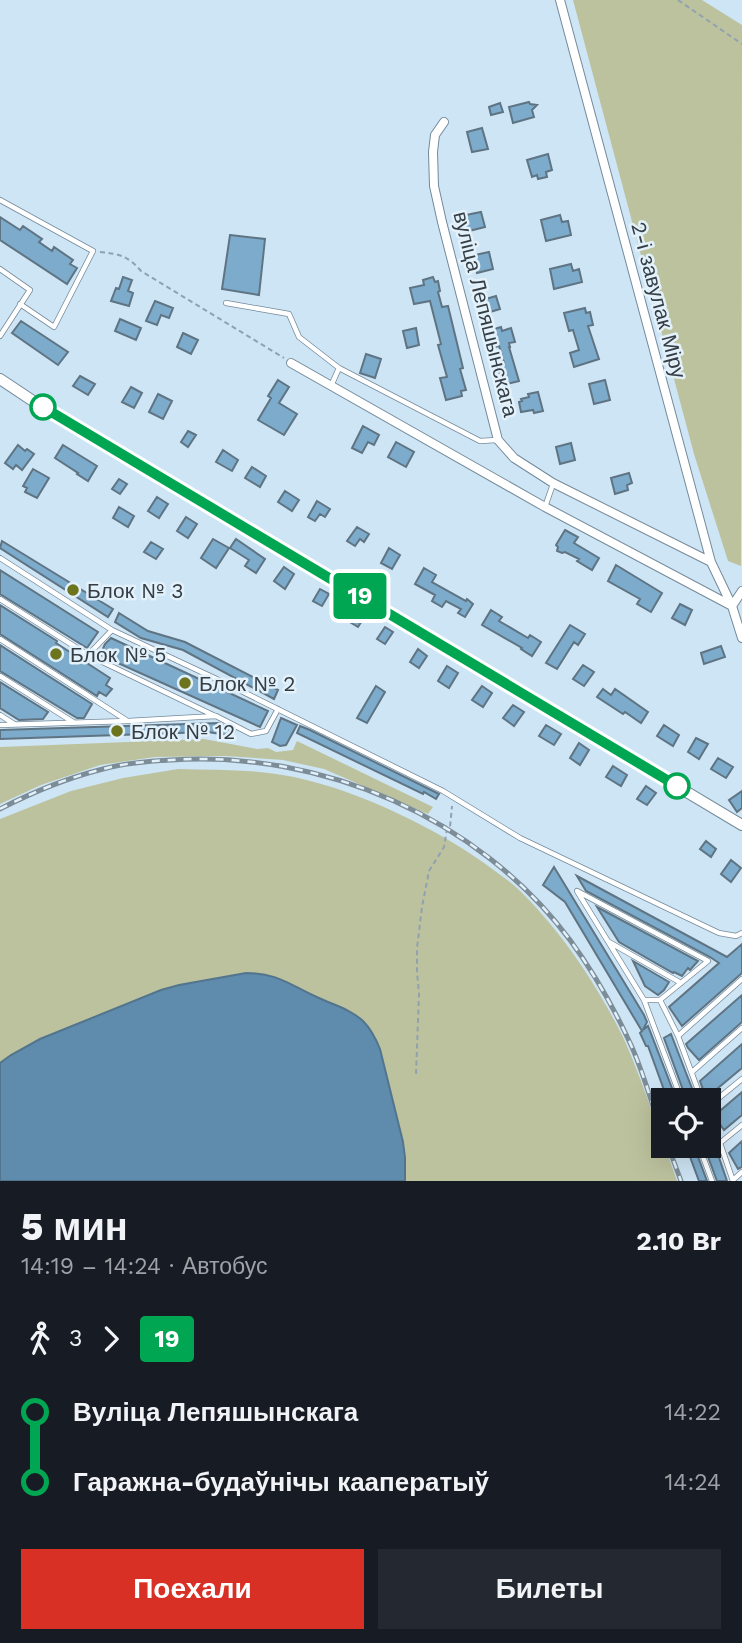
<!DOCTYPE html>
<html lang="ru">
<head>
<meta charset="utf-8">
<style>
  :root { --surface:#171b24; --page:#242831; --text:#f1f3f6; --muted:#9ea1a6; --accent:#d93025 }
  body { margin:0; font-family:"Work Sans",sans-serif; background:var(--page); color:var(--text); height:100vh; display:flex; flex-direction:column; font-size:26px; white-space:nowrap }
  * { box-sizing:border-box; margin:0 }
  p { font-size:23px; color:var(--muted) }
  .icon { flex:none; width:38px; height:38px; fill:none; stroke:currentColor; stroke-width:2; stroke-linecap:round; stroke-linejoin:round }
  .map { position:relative; height:1181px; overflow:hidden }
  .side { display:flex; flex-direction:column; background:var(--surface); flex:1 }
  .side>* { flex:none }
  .badge { padding:0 14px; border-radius:5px; font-size:24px; line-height:46px }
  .buttons { position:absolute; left:651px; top:1088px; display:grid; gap:14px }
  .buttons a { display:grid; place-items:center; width:70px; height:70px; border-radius:0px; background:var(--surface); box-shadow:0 7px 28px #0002; font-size:35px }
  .map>.badge { position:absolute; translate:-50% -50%; box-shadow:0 0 0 4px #fff }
  .legs { display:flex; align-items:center; gap:10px; height:77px; padding:0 21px; font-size:23px }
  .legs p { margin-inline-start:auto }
  .overview { display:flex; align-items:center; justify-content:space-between; height:119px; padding:0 21px }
  h1 { font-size:38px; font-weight:800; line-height:52px }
  .primary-button { display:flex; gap:14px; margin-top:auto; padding:14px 21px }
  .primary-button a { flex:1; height:80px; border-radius:0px; background:var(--accent); color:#fff; font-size:28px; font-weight:800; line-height:80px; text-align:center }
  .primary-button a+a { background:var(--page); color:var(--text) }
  ul { padding:0 21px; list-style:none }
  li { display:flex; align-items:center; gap:24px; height:70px; font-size:26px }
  li i { display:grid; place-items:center; width:10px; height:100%; margin:0 9px; background:currentColor }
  li i::after { content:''; width:18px; height:18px; margin:-9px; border:5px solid; border-radius:50%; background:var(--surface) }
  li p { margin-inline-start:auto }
  li:first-child i { background:linear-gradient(#0000 50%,currentColor 0) }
  li:last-child i { background:linear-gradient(currentColor 50%,#0000 0) }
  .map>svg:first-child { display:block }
  .green { fill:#bdc29e }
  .water { fill:#5f8cac; stroke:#52758d; stroke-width:2 }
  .building { fill:#7dabcb; stroke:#5f7483; stroke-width:2 }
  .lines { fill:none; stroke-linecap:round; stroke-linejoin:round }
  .lane-casing { stroke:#758a99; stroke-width:6 }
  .street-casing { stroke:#758a99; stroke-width:10 }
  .secondary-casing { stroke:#758a99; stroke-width:12 }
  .path { stroke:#90a2af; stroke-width:2; stroke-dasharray:5 3.5; stroke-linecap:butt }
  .lane { stroke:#fff; stroke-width:4.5 }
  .street { stroke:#fff; stroke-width:8 }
  .secondary { stroke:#fff; stroke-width:10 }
  .rail-casing { stroke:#7d8d98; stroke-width:5 }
  .rail { stroke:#e3f1fb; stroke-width:2.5; stroke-dasharray:8; stroke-linecap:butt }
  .line-1-casing { stroke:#fff; stroke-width:16 }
  .line-1 { stroke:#00a651; stroke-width:10 }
  .stop-1-dot { fill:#fff; stroke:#00a651; stroke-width:3.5 }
  .poi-dot { fill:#6c741d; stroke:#e3f1fb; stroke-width:2.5 }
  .labels { text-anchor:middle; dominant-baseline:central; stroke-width:5; stroke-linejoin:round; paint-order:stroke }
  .street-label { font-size:21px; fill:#353e45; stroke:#e3f1fb }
  .poi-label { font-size:21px; fill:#353e45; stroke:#e3f1fb; text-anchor:start }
</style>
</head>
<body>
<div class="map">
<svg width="742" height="1181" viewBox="0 0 742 1181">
  <rect width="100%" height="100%" fill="#cee5f6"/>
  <path class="green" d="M573,0h129l40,25 -1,541 -13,-5 -34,-107z
    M204,739l53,10 11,-1 8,4 17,-2 4,-9 136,66 -5,7 -104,-45 -41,-9 -57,-4 -71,1 -55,8 -59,20 -41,19v-57z
    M178,769c39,1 78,0 116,8 66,14 147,53 201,94 7,5 14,10 21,16 44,42 80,96 107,150 11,24 20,49 29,74 4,11 10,23 11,35h2l12,35h-677v-362l71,-28 52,-13z"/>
  <path class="water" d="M246,973c33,0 45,13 73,25 15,7 31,11 44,23 8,8 13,18 17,28l23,93 2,16v23h-405v-118l11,-8 29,-16 121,-49 18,-5z"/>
  <path class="building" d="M529,102l1,2 7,1 -5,5 2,7 -21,6 -4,-16z
    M500,103l3,9 -12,3 -2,-8z
    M482,128l6,21 -16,3 -5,-20z
    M548,154l4,16 -6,2 1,5 -9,2 -1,-4 -5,2 -5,-17z
    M481,212l4,15 -20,5 -4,-16z
    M560,215l2,7 6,-1 3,14 -25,6 -5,-21z
    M0,217l20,13 3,-4 19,13 -3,3 13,9 2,-4 19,13 -3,4 7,4 -10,16 -67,-44z
    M230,235l35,4 -6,56 -37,-6z
    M489,252l4,17 -16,4 -3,-12h2l-1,-6z
    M571,264l2,7 6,-2 3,13 -28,7 -4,-20z
    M123,277l9,3 -4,11 5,2 -4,13 -18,-5 5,-13 3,1z
    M433,277l2,5 3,-1 2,10 -2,1 4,15 6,-1 15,62 -3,1 6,21 -5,1 1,5 -16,4 -6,-22 7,-1 -9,-32 3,-1 -11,-43 -16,3 -4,-16 14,-3 -1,-5z
    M496,296l4,13 -10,3 -1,-3 -3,1v-3l-5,1 -2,-7z
    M155,301l18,7 -4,10 -8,-3 -4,10 -11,-4z
    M585,308l1,5 4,-1 3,13 -5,1 11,33 -25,8 -4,-14 9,-3 -6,-20 -4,1 -5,-18z
    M120,319l21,9 -5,12 -21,-9z
    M21,321l47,31 -10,13 -46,-32z
    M501,327l1,4 9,-3 4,14 -6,1 1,4h-1l10,34 -16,4 -6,-20 7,-2 -5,-17 -4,1 -4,-17z
    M416,328l3,17 -12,3 -4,-17z
    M183,333l15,7 -7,14 -14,-7z
    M366,354l15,5 -6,19 -15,-5z
    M80,376l15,8 -7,11 -15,-9z
    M278,380l11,7 -10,16 18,11 -13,21 -26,-15 13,-22 -3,-2z
    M605,380l5,20 -16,4 -5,-20z
    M131,387l11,6 -8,15 -12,-6z
    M538,392l5,19 -9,2 -1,-3 -12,2 -2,-10 3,-1 -1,-2 8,-2 -1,-3z
    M158,394l14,7 -9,18 -14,-7z
    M363,426l16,9 -5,10 -6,-3 -6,11 -10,-5z
    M188,431l8,4 -8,12 -7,-5z
    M396,442l18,10 -8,15 -18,-10z
    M571,443l4,17 -15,4 -4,-17z
    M18,445l7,6 2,-2 7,5 -12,16 -6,-5 -3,4 -8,-6z
    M63,445l34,21 -9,15 -11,-7 1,-1 -23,-15z
    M223,450l15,10 -6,11 -16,-9z
    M252,467l14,9 -6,11 -15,-9z
    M33,469l16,9 -12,20 -12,-6 2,-4 -4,-2z
    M629,473l3,10 -5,2 1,5 -13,4 -4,-16z
    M119,479l8,5 -7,10 -8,-5z
    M285,491l14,9 -7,11 -14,-9z
    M157,497l11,7 -9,14 -11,-7z
    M317,501l13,8 -5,8 -5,-3 -5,7 -7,-4z
    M119,507l15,9 -6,11 -15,-9z
    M186,517l11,7 -9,14 -11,-7z
    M357,527l12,7 -5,8 -4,-3 -5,7 -8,-5z
    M565,530l13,7 -4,6 25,15 -7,12 -15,-9 2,-2 -14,-7 -3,1 -5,-2 1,-4 -2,-2z
    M213,539l16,9 -13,20 -15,-10z
    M236,539l29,20 -9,14 -11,-7 4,-6 -19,-12z
    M2,541l111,68 -5,8 -108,-69z
    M151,542l12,7 -7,10 -12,-7z
    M389,548l11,7 -8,14 -11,-6z
    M616,565l46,28 -11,19 -14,-8 3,-5 -32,-18z
    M284,567l10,7 -9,15 -11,-8z
    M424,568l12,7 -4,7 34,19 1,-2 6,5 -8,13 -7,-4 3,-4 -15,-8 -4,6 -10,-6 3,-6 -20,-11z
    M0,570l98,62 -11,16 -87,-54z
    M320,589l9,5 -7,12 -9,-5z
    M680,604l12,6 -7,15 -13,-7z
    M0,605l57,36 -1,2 54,35 -4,7 6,4 -6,7 -7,-4 -2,4 -97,-62z
    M350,607l15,9 -7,11 -15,-9z
    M491,610l11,7 -3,4 29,17 2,-3 11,7 -9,14 -11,-7 1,-1 -40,-23z
    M119,613l29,18 37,11 93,48 -4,9 -91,-49 -42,-12 -26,-16z
    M570,625l15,9 -7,11 -4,-3 -17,27 -11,-6z
    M385,627l8,5 -8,12 -8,-5z
    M111,638l157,73 -8,16 -160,-72 5,-11z
    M0,645l92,59 -8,14h-7l-77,-47z
    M721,646l4,11 -21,7 -3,-11z
    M418,649l9,7 -8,12 -9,-6z
    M583,665l11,7 -10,14 -11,-7z
    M447,666l11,7 -9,15 -11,-7z
    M0,682l48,30 -5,7 -24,1 -19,-12z
    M376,686l9,6 -18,31 -10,-5z
    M482,686l10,7 -9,14 -11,-7z
    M603,689l8,6 4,-6 33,23 -7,11 -16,-11 -2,2 -26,-17z
    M513,705l11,7 -10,14 -11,-8z
    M281,718l16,7 -11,20 -6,1 -8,-4z
    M219,723l16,8 -3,5 -24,-4 -208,7v-9z
    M546,725l15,9 -7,11 -15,-9z
    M664,725l15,10 -6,11 -16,-10z
    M300,726l10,4 129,64 -3,5 -12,-7 -1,2 -126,-61z
    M696,738l12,6 -9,15 -11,-7z
    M579,743l10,7 -9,15 -10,-7z
    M718,758l15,9 -7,11 -15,-9z
    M613,766l14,9 -6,11 -15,-9z
    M646,786l10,7 -9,12 -10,-6z
    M742,791v17l-5,4 -8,-12z
    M706,841l10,8 -5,8 -11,-8z
    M731,860l10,8 -10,14 -10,-8z
    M554,867l90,148 3,7 -4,8 5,-4 29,75h-9l-20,-55h-2l-6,-13 2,-2 -77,-129 -22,-17z
    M577,876l150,81 15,-13v29l-60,53 -13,-19 50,-44 -9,-6 -124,-66z
    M597,907l101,54 -8,9 -2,-2 -6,8 -8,-4 -1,1 -54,-31z
    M633,961l36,21 -5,8 -6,5 -13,-9z
    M742,995v27l-43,38 -11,-12 -2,-4z
    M671,1034l15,39 11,28h-10l-23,-63z
    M742,1044v24l-36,30 -6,-17z
    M742,1092v23l-18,15 -10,-14z
    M742,1141v26l-4,2 -9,-16z
    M686,1146h8l13,35h-8z
    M704,1146h11l12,35h-10z"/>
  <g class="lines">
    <g class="lane-casing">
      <path id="lane" d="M0,200l93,51 -39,76 -34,-23
        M0,269l30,21 -30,46
        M226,303l63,11 10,23 40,31 141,73 17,-1
        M331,386l8,-18
        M545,507l8,-23
        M0,558l112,72 113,53 218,108 77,47 199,95 17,3 6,-3
        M0,599l88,56
        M112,630l-24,25 127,61
        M0,639l126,81
        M0,676l73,46
        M0,715l14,9
        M0,725l128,-4 88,-5 35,18 15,-3 12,-22
        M609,942l72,41
        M644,1000h16
        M678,1036l-18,-36 48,-39 -131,-70 67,109 38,101
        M692,1072l50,-44
        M702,1101l-24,-65 64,-57
        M709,1106l33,-27
        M709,1117l11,26 13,38
        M720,1143l22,-18
        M699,1146l13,35
        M733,1180l9,-8"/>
    </g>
    <g class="street-casing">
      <path id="street" d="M560,0l151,562 21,44 10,32
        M444,122l-9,13 -2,17 1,34 8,36 56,218 16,18 39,25 158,79
        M291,363l254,144 187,99
        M732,606l10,-15"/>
    </g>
    <g class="secondary-casing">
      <path id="secondary" d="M0,379l42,28 700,418"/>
    </g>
    <path class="path" d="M678,0l64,44
      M100,252c20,2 28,4 41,19l143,87
      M416,1074l3,-80 -2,-22v-24l5,-41 7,-36 15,-24 3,-18 3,-2 2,-21"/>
    <use href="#lane" class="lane"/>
    <use href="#street" class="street"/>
    <use href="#secondary" class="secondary"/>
    <g class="rail-casing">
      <path id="rail" d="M0,809c33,-17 67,-31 103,-40 22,-6 46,-8 68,-9 151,-10 308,58 399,180 22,30 45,70 61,105 13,29 21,60 32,90
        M668,1146l13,35"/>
    </g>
    <use href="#rail" class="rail"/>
  </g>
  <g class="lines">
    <g class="line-1-casing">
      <path id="line-1" d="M43,407l634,379"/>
    </g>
    <use href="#line-1" class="line-1"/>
  </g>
  <g class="stop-1-dot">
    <circle cx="43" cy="407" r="12"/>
    <circle cx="677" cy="786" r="12"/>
  </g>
  <g class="poi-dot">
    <circle cx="73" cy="590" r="7"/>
    <circle cx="56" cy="654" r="7"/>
    <circle cx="185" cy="683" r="7"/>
    <circle cx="117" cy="731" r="7"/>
  </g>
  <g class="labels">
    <g class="street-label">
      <text transform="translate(659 300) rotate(75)">2-і завулак Міру</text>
      <text transform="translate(486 314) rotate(76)">вуліца Лепяшынскага</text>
    </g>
    <g class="poi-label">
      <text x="87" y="590">Блок № 3</text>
      <text x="70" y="654">Блок № 5</text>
      <text x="199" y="683">Блок № 2</text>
      <text x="131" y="731">Блок № 12</text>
    </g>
  </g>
</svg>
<div class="buttons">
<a><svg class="icon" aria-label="locate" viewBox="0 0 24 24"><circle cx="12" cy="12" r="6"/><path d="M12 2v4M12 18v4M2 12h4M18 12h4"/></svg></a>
</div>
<b class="badge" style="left:360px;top:596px;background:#00a651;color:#fff">19</b>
</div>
<section class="side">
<div class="overview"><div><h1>5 мин</h1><p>14:19 – 14:24 · Автобус</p></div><b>2.10 Br</b></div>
<div class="legs"><svg class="icon" aria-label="walk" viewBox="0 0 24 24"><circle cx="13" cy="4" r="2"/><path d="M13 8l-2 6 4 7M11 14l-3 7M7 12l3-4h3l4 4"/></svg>3<svg class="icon" aria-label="forward" viewBox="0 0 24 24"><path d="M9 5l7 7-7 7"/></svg><b class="badge" style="background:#00a651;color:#fff">19</b></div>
<ul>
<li><i style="color:#00a651"></i><b>Вуліца Лепяшынскага</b><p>14:22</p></li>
<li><i style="color:#00a651"></i><b>Гаражна-будаўнічы кааператыў</b><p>14:24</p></li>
</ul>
<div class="primary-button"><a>Поехали</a><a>Билеты</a></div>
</section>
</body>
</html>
